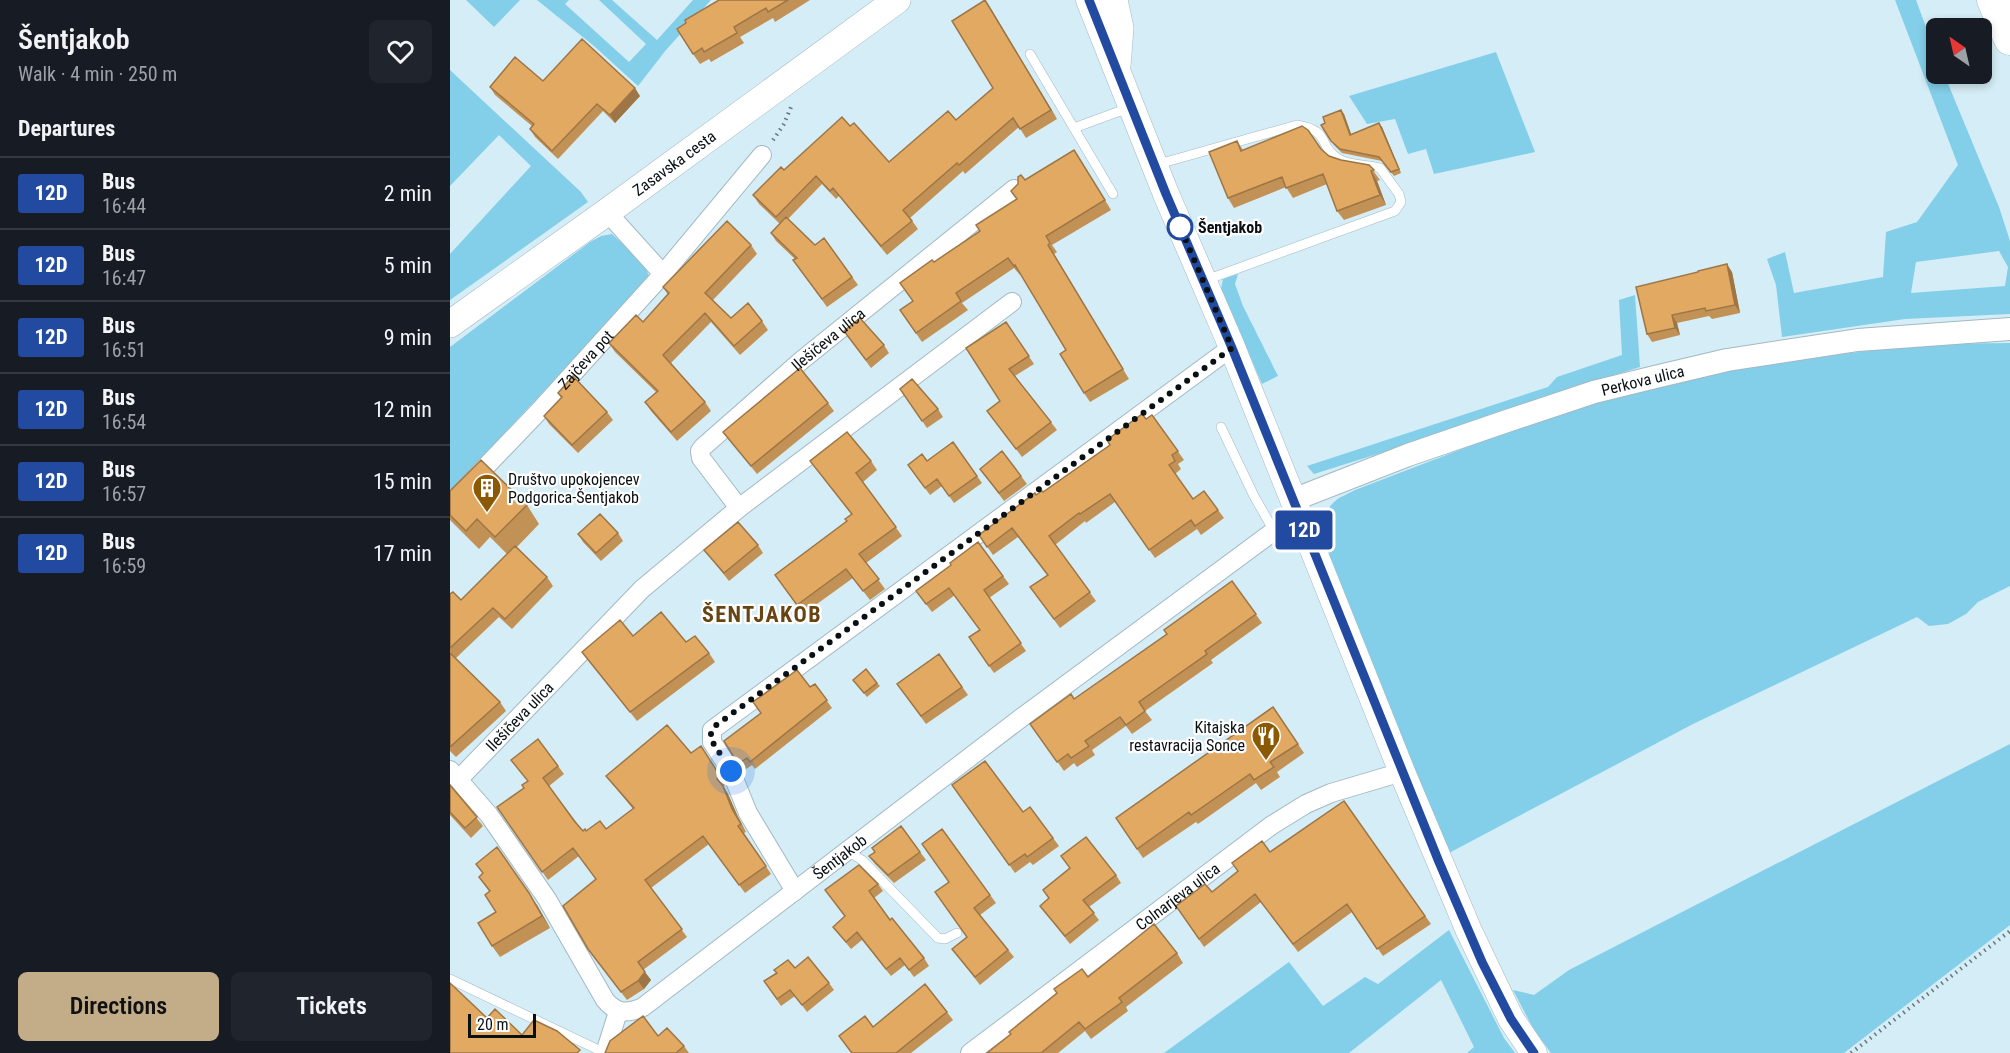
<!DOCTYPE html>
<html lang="en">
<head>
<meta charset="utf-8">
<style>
  :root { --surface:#171b24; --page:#20242c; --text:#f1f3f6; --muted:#9ea1a6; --line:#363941; --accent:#c3ad89 }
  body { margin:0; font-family:"Roboto Condensed",sans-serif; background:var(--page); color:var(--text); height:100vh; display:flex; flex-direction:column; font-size:22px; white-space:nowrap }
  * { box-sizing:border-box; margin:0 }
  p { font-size:20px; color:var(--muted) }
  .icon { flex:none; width:33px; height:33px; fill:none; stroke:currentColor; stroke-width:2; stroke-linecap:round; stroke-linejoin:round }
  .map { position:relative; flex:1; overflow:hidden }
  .details { display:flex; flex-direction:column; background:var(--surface); width:450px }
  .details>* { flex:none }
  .badge { padding:0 12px; border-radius:4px; font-size:21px; line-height:39px }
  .needle { width:39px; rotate:326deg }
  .tools { position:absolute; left:1476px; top:18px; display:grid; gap:12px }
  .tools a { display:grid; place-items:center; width:66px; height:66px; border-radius:9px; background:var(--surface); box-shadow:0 3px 9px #0003; font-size:30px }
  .scale { position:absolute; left:18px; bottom:15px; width:68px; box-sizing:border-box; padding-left:6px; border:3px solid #081013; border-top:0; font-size:16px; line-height:21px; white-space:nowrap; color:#081013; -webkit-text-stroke:4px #fff; paint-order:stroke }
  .you { position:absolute; width:30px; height:30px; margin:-15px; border:4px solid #fff; border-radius:50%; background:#1a73e8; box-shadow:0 0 0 9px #1a73e833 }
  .map>.badge { position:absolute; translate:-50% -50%; box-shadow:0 0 0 3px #fff }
  h2 { padding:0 18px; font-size:22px; line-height:54px }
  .round { display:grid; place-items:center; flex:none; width:63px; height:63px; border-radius:9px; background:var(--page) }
  .overview { display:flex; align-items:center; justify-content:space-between; height:102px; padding:0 18px }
  h1 { font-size:28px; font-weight:600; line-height:45px }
  .cta { display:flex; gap:12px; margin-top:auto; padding:12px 18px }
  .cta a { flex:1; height:69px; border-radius:9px; background:var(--accent); color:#111; font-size:24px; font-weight:600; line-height:69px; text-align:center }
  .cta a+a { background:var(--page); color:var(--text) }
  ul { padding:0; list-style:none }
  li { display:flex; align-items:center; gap:18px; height:72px; padding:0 18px; border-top:2px solid var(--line) }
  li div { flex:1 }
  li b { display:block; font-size:22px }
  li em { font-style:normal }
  li .badge { min-width:66px; font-weight:700; text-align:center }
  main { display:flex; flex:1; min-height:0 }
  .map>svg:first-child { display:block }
  .green { fill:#83cfea; fill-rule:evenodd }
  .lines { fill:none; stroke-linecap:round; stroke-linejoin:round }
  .service-casing { stroke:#a2b9c2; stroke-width:10 }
  .minor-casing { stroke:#a2b9c2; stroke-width:20 }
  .tertiary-casing { stroke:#a2b9c2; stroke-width:24 }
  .secondary-casing { stroke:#a2b9c2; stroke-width:27 }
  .primary-casing { stroke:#a2b9c2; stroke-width:28 }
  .motorway-casing { stroke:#a2b9c2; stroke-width:33 }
  .path { stroke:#68777d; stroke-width:4; stroke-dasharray:1.5 4.5; stroke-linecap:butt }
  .service { stroke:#fff; stroke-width:9 }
  .minor { stroke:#fff; stroke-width:18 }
  .tertiary { stroke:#fff; stroke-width:22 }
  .secondary { stroke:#fff; stroke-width:26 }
  .primary { stroke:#fff; stroke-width:27 }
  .motorway { stroke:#fff; stroke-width:32 }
  .wall { fill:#c29155 }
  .shaded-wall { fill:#9e7645 }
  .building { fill:#e2a963; stroke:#9e7645; stroke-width:1.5 }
  .line-casing { stroke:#fff; stroke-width:14 }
  .line { stroke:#224aa0; stroke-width:9 }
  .walk { stroke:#081013; stroke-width:6; stroke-dasharray:0 10.8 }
  .stop-dot { fill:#fff; stroke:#224aa0; stroke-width:3 }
  .labels { text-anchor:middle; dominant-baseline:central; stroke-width:4.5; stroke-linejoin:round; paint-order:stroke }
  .street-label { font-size:16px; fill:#081013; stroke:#fff }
  .stop-label { font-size:16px; font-weight:bold; fill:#081013; stroke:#fff; text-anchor:start }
  .poi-label { font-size:16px; fill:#081013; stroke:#fff; text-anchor:start }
  .district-label { font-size:22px; font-weight:bold; letter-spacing:1.5px; fill:#684412; stroke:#fff }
</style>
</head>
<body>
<main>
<section class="details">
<div class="overview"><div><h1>Šentjakob</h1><p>Walk · 4 min · 250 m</p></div><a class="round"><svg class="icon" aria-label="heart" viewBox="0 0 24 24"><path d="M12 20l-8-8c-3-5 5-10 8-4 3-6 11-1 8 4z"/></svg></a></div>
<h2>Departures</h2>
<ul>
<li><span class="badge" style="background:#224aa0;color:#fff">12D</span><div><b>Bus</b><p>16:44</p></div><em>2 min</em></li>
<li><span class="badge" style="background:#224aa0;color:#fff">12D</span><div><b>Bus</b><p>16:47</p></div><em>5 min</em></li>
<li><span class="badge" style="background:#224aa0;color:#fff">12D</span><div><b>Bus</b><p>16:51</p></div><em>9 min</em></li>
<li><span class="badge" style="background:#224aa0;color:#fff">12D</span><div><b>Bus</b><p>16:54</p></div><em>12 min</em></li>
<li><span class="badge" style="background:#224aa0;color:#fff">12D</span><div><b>Bus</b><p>16:57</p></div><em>15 min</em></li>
<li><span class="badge" style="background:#224aa0;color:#fff">12D</span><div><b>Bus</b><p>16:59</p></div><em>17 min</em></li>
</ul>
<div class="cta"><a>Directions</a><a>Tickets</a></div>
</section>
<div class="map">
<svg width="1560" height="1053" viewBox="0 0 1560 1053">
  <rect width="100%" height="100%" fill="#d5edf6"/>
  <path class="green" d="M16,0h54l-26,27z
    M87,0h32l-4,4 64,58 17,-18 -47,-44h13l45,40 36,-40h18l-45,50 -28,36 -44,-40z
    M1445,0h21l20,54v20h8l55,133 11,34v73l-105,5 -123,18 -6,-52 -9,-26 18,-7 9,41 89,-16 3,-45 31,-10 41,-57zM1549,251l9,16 -3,19 -94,7 5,-31z
    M1046,52l39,100 -101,22 -8,-25 -18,5 -13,-35 -28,5 -18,-28z
    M0,70l131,122 7,10 -138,98v-46l81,-88 -32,-31 -49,51z
    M162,234l32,30 5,12 -10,14 -189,201v-144l140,-105 11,-6z
    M788,274l-3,10 8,22 35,70 -16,8 -41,-95 2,-10z
    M1185,295l5,72 -100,31 -112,40 -114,36 -7,-8 241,-79 9,-10 65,-22 -3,-55z
    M1560,343v243l-32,16 -12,12 -18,10 -19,2 -12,-9 -224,107 -244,129 -114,-278c-6,-22 -21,-54 -1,-73 5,-5 14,-8 21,-12l183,-70 63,-20 126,-29 56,-10 143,-17z
    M1560,744v181l-166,128h-293l-17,-23 -21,-40 21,5 35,-25z
    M999,930l55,108 11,15h-48l7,-6 -33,-67 -92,73h-185l125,-91 34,44 42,-29 13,7z"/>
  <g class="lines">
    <g class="service-casing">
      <path id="service" d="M580,54l83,140
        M624,128l57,-21
        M705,165l142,-40c35,6 20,21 42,34 12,7 28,5 41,9l19,26 2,8 -6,9 -189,69
        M771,427l33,69 20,35
        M397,851l15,9 76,78 7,1 12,-6
        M0,979l155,74"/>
    </g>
    <g class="minor-casing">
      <g id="minor">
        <path d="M213,274l99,-119"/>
        <path id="s1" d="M0,504l90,-94 123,-136 -56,-62"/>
        <path id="s2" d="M289,508l-38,-50 -1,-7 3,-4 99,-87 212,-171"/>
        <path id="s3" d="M0,770l39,45 58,84 58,101c12,14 22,14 38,7l378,-289 276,-204"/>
        <path id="s4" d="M9,779l183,-190 97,-81 273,-206"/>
        <path d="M345,891l-47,-78 -17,-42 -19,-29v-12l520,-383"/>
        <path d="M155,1053l13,-41"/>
        <path id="s5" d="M520,1053l302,-228 34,-21 25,-11 71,-21"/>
      </g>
    </g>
    <g class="tertiary-casing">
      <g id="tertiary">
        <path id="s6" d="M843,500l115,-45 96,-33 90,-30 61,-15 72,-17 131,-20 152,-11"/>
      </g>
    </g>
    <g class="secondary-casing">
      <path id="secondary" d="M639,0l77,194 66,153 170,425 67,159 42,88 23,34"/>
    </g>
    <g class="primary-casing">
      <g id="primary">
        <path d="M664,0l6,28 -3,38"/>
        <path id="s7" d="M0,324l157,-112 290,-212"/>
      </g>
    </g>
    <g class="motorway-casing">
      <path id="motorway" d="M1543,0l17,39"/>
    </g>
    <path class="path" d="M323,140l11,-16 7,-17
      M1401,1053l159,-122"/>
    <use href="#service" class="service"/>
    <use href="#minor" class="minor"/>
    <use href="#tertiary" class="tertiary"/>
    <use href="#secondary" class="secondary"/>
    <use href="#primary" class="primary"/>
    <use href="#motorway" class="motorway"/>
  </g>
  <path class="wall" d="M269,0h91l-35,22 -2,-4 -33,19 4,6 -33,19 -2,-3 -9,5 -7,-10z
    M541,9l66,110 -31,19 -7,-11 -54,47 -2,-3 -53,47 8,11 -31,26 -48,-59 -3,3 -14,-15 -34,35 27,26 9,-7 34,47 -31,22 -34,-47 2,-1 -19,-18 -5,-8 9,-9 -21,-20 -6,-9 31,-25 66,-44 39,36 67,-42 37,-32z
    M93,81l97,15 -25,27 -12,-12 -45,48 -23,-22 -5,-8 2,-3 -37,-31 -5,-8z
    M894,114l7,21 31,-8 19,46 -7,3 -12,-15 -40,-8 -8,-8 -13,-20z
    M787,141l6,9h78l8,6 12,4 28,5 11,15 -3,1 9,24 -42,15 -7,-9 -10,-27 -34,14 -7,-11 -52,21 -6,-10z
    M630,159l31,51 -59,35 5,7 -3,2 75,125 -39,23 -6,-9 -18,-43 -45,-75h-1l-6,-7 -52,35 6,7 -46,32 -22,-32 13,-9 21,-39 46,-31 37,-32 8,-19z
    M301,245l6,9 -44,46 18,18 31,3 6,9 -28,25 -29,-33 -40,41 34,39 6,9 -34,30 -26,-30 -6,-9 11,-10 -41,-40 -6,-9 34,-21 25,-27 -5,-8z
    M1282,272l8,41 -28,6 -3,-3 -32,7 3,12 -28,7 -5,-8 -11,-47z
    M556,322l28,42 -19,12 42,54 -35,27 -35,-46 13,-10z
    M394,331l40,14 5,8 -18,15z
    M450,389l38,20 5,8 -16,11z
    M108,393l49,19 6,8 -35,33 -29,-29 -5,-8 17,-18z
    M378,403l6,8 -77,63 -34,-42z
    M702,415l32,45 -6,4 3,5 -6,5 18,25 11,-8 20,27 -23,17 -4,-6 -42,29 -40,-56 -29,21 -1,-2 -30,24 41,56 -36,27 -30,-41 17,-12 -29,-38 -25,18 -14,-20 57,-40 7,-3 67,-47z
    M503,442l29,41 -28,20 -12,-17 -12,9 -22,-30 19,-4z
    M360,461h61l6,9 -14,12 39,54 -36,27 19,26 -15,11 -17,-22 -50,36 -28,-39 72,-54 4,-7z
    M530,469l41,7 6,8 -23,17z
    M0,491l77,14 12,19 -22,23 30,30 6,9 -41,43 -13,-12 -43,41 44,44 6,9 -50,46 -6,-6v-157l11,6 46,-46 -17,-17 -11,12 -29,-29z
    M168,533l5,8 -22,20 -18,-19 -5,-8z
    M528,542l31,42 -20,14 37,53 -32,22 -25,-36 11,-7 -25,-35 -23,17 -16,-21 35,-26z
    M308,545l5,8 -34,28 -25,-31z
    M782,581l30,42 -51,37 2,3 -68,48 7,9 -20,14 -6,-8 -34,24 3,5 -18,12 -3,-4 -10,8 -34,-47 44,-25 93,-65z
    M183,636l53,6 23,11 6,9 -78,59 -55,-69z
    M489,654l29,41 -42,29 -29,-40z
    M403,680l24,3 3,3 -13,11z
    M365,684l17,24 -77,61 -3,-4 -9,6 -5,-7 72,-77z
    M823,707l31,46 -27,19 3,5 -19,13 -5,-7 -58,41 -2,-2 -53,36 -27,-40z
    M88,739l26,35 -15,12 34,45 23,-2 27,-20 -27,-33 85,-23 30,23 4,9 -2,1 5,8 10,23 8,15 -2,1 27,41 -26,19 -36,-49 -58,44 36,49 -44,33 8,10 -7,9 -17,11 -39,-51 8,-70 -17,-23 -31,24 -51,-73 27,-19 3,-7z
    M0,785l33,41 -12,12 -21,-23z
    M502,785l71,27 7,-5 29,39 -26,19 -3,-3 -15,11z
    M894,801l87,123 -48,32 -31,-44 -54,40 -37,-50 -57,45 -28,-41 36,-14z
    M451,826l25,34 -32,23 -19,-19 -6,-8 6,-4z
    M492,829l54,74 -16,12 34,42 -34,28 -28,-36 15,-12 -18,-55z
    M611,856l55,19 5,8 -32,24 10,13 -29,24 -30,-38 9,-7 -6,-9 27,-22z
    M29,877l58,28 13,23 -50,29 -8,-11 4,-34 -7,-21z
    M428,884l5,7 -9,7 16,22 34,38 5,8 -15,11 -9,-12 -14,11 -29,-36 -11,9 -18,-22 12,-11 -20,-26z
    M727,953l6,10 -57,44 2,4 -37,28 -6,-8 -27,22h-71l101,-76z
    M345,968l34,15 5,7 -27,22 -12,-16 -14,10 -17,-25z
    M497,1012l6,8 -42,33h-60l-12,-17 34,-9z
    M208,1036l26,10 5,7h-84z"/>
  <path class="shaded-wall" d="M535,0l6,9 66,110 -6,-9z
    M185,88l5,8 -25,27 -5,-8z
    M891,110l3,4 9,25 -3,-4z
    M929,123l3,4 19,46 -2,-4z
    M921,171l6,10 9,24 -6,-10z
    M598,245l6,9 75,125 -6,-10z
    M1277,264l5,8 8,41 -5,-8z
    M1222,315l5,8 3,12 -5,-7z
    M251,746l20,30 4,9 -6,-8z
    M273,786l5,8 10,23 8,15 -14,-23z
    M47,847l40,58 13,23 -8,-12z
    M195,972l6,8 -7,9 -6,-8z"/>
  <path class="building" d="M269,0h69l-20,12 -2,-4 -32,19 3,6 -33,19 -2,-4 -9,6 -16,-25 9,-6 -1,-3z
    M535,0l66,110 -31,19 -7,-11 -54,47 -2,-2 -54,47 9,11 -31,25 -48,-58 -3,3 -14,-15 -40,41 -23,-22 28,-28 3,3 58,-53 8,9 4,-3 35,39 59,-51 8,9 37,-32 -41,-67z
    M132,39l53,49 -25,27 -13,-11 -45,47 -22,-22 4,-5 -44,-37 25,-30 28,24z
    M891,110l9,25 29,-12 20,46 -8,3 -12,-15 -39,-8 -9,-8 -10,-16 4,-2 -2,-6z
    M852,126l6,4 13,19 8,7 12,4 28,5 5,5 -3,1 9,24 -43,16 -14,-37 -37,14 -4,-11 -54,21 -19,-46 28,-11 4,10z
    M624,150l31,50 -59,36 4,7 -2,2 75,124 -39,24 -24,-39 6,-4 -51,-85 -1,1 -6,-8 -52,35 5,8 -45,32 -16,-23 13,-9 -13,-18 32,-23 2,2 46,-31 -4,-6 41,-26 -6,-8 7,-7v-7l3,-2 4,5z
    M336,217l29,28 9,-7 28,39 -30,22 -29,-39 4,-2 -26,-25z
    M277,221l24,24 -46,48 26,25 17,-15 14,18 -28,25 -29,-33 -42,42 42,47 -34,30 -26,-30 13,-11 -49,-48 27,-28 7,7 26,-29 -6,-6z
    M1277,264l8,41 -29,6 -1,-3 -33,7 3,13 -28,6 -11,-47 62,-15v-1z
    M410,318l24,27 -18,15 -22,-29z
    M556,322l23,34 -20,13 42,53 -35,27 -29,-38 13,-10 -34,-53z
    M350,368l28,35 -77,63 -28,-34z
    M123,376l34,36 -35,33 -28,-29 18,-19 -4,-4z
    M462,379l26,30 -16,12 -22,-32z
    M692,414l4,5 6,-4 26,36 -6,4 3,6 -6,4 24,34 11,-8 14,19 -23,16 -4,-6 -42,30 -39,-56 -30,20 -1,-1 -30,23 41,56 -36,27 -24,-32 18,-12 -36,-47 -25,19 -8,-12 56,-42 1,2 6,-4 1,1 67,-47 -3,-5z
    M397,432l24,29 -15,12 40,54 -37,27 20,25 -16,12 -17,-22 -49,36 -22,-30 72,-54 -2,-2 7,-5 -42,-53z
    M503,442l24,34 -28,20 -12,-17 -12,9 -17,-23 14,-11 5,7z
    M552,451l19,25 -22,17 -19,-24z
    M31,460l46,45 -32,32 -18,-18 -11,12 -16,-16v-24z
    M150,514l18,19 -22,20 -18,-19z
    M288,522l20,23 -34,28 -20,-23z
    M528,542l25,34 -19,14 37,53 -32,23 -20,-29 11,-7 -31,-42 -23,16 -10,-13 35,-26 -1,-2z
    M65,546l32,31 -42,42 -12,-11 -43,40v-54l3,-2 8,8z
    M782,581l24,33 -51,37 2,3 -68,48 6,9 -19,14 -6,-8 -35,24 4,5 -18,12 -3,-4 -11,8 -27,-38 41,-30 3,5 93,-65 -3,-4z
    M211,612l25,30 9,-6 14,17 -79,59 -48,-60 38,-32 13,16z
    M0,653l50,49 -50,45z
    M489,654l23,33 -41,29 -24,-32z
    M416,669l11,14 -13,10 -11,-13z
    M347,670l13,17 5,-3 12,16 -77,62 -3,-4 -9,6 -14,-23 37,-28 -8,-11z
    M823,707l25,37 -28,18 4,5 -20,13 -4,-6 -59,41 -2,-3 -52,37 -21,-31z
    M217,725l24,28 10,-7 14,22 4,9 -2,2 6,7 9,23 9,15 -3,2 28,40 -27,19 -36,-49 -58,44 37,49 -44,33 7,10 -7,9 -17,11 -33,-43 -25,-43 33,-27 -23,-31 -31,24 -45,-65 27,-19 -2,-3 6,-4 -17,-21 27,-21 20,27 -15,12 32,44 8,9 2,-2 1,2 14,-10 6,8 28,-21 -28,-32z
    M535,761l38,51 7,-5 23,31 -26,19 -2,-3 -16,11 -57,-80z
    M0,785l27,32 -12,11 -15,-16z
    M894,801l81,115 -48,33 -30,-45 -54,40 -38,-50 -56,45 -23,-33 29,-22 7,8 26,-21 -6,-8 30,-22 8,11z
    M451,826l19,26 -32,23 -19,-19 6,-4 -3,-4z
    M492,829l48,66 -16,13 34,42 -33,27 -23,-28 15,-12 -32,-45 14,-10 -27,-38z
    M636,837l30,38 -33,25 11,13 -29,23 -25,-30 9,-8 -6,-8 27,-22 -9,-12z
    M47,847l32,46 13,23 -50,30 -14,-23 18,-11 -11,-17 5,-4 -11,-14 4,-4 -7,-9z
    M409,865l19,19 -9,7 21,29 2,-2 32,40 -15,12 -9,-12 -14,11 -29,-37 -11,10 -13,-15 12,-11 -20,-26z
    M704,924l23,29 -58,45 3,4 -37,27 -6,-7 -38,31h-54l24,-19 -2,-2 48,-39 -3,-4 28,-20 6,8z
    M358,957l21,26 -27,22 -12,-15 -13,9 -13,-18 13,-8 -3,-3 14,-10 7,8z
    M0,983l37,35 8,-9 27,26 12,-15 23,11 23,19 -3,3h-127z
    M475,984l22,28 -51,41h-44l-13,-17 26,-20 8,11z
    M193,1016l15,20 9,-8 17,18 -8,7h-71l5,-12z"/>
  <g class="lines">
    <g class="line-casing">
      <path id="line" d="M639,0l77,194 66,154 207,514 43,100 29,57 23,34"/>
    </g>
    <use href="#line" class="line"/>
    <path class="walk" d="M281,771l-21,-33 2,-8 3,-4 517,-378 -52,-121"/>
  </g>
  <defs>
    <g id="building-pin" transform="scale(1.5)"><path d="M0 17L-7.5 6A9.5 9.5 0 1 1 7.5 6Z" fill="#8b5803" stroke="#fff"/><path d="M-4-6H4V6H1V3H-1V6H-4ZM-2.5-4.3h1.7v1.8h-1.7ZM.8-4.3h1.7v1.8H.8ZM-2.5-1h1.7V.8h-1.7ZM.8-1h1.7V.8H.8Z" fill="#fff"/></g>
    <g id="restaurant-pin" transform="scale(1.5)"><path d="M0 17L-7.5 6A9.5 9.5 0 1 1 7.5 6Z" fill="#8b5803" stroke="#fff"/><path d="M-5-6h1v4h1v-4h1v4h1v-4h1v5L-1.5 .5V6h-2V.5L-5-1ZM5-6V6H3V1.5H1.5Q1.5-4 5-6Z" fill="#fff"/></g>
  </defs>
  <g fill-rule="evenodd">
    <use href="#building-pin" x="37" y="488"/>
    <use href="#restaurant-pin" x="816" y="736"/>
  </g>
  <circle class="stop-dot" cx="730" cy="227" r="12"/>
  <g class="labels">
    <g class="street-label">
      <text stroke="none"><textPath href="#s7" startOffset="276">Zasavska cesta</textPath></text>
      <text stroke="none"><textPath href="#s2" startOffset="240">Ilešičeva ulica</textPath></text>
      <text stroke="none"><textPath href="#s1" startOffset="198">Zajčeva pot</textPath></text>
      <text stroke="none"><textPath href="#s6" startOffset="370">Perkova ulica</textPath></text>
      <text stroke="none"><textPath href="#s4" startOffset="87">Ilešičeva ulica</textPath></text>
      <text stroke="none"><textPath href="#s3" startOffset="568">Šentjakob</textPath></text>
      <text stroke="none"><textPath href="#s5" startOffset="260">Colnarjeva ulica</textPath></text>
    </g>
    <g class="stop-label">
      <text x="748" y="227">Šentjakob</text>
    </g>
    <g class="poi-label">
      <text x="58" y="479">Društvo upokojencev<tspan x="58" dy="18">Podgorica-Šentjakob</tspan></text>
      <text x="795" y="727" text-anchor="end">Kitajska<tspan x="795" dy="18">restavracija Sonce</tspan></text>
    </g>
    <g class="district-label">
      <text x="312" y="614">ŠENTJAKOB</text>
    </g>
  </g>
</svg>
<div class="tools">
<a><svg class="needle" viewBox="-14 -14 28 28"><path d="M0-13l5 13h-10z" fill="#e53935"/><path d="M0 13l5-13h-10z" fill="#9ea1a6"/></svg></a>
</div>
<div class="scale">20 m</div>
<div class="you" style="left:281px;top:771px"></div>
<b class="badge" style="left:854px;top:530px;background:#224aa0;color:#fff">12D</b>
</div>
</main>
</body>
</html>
